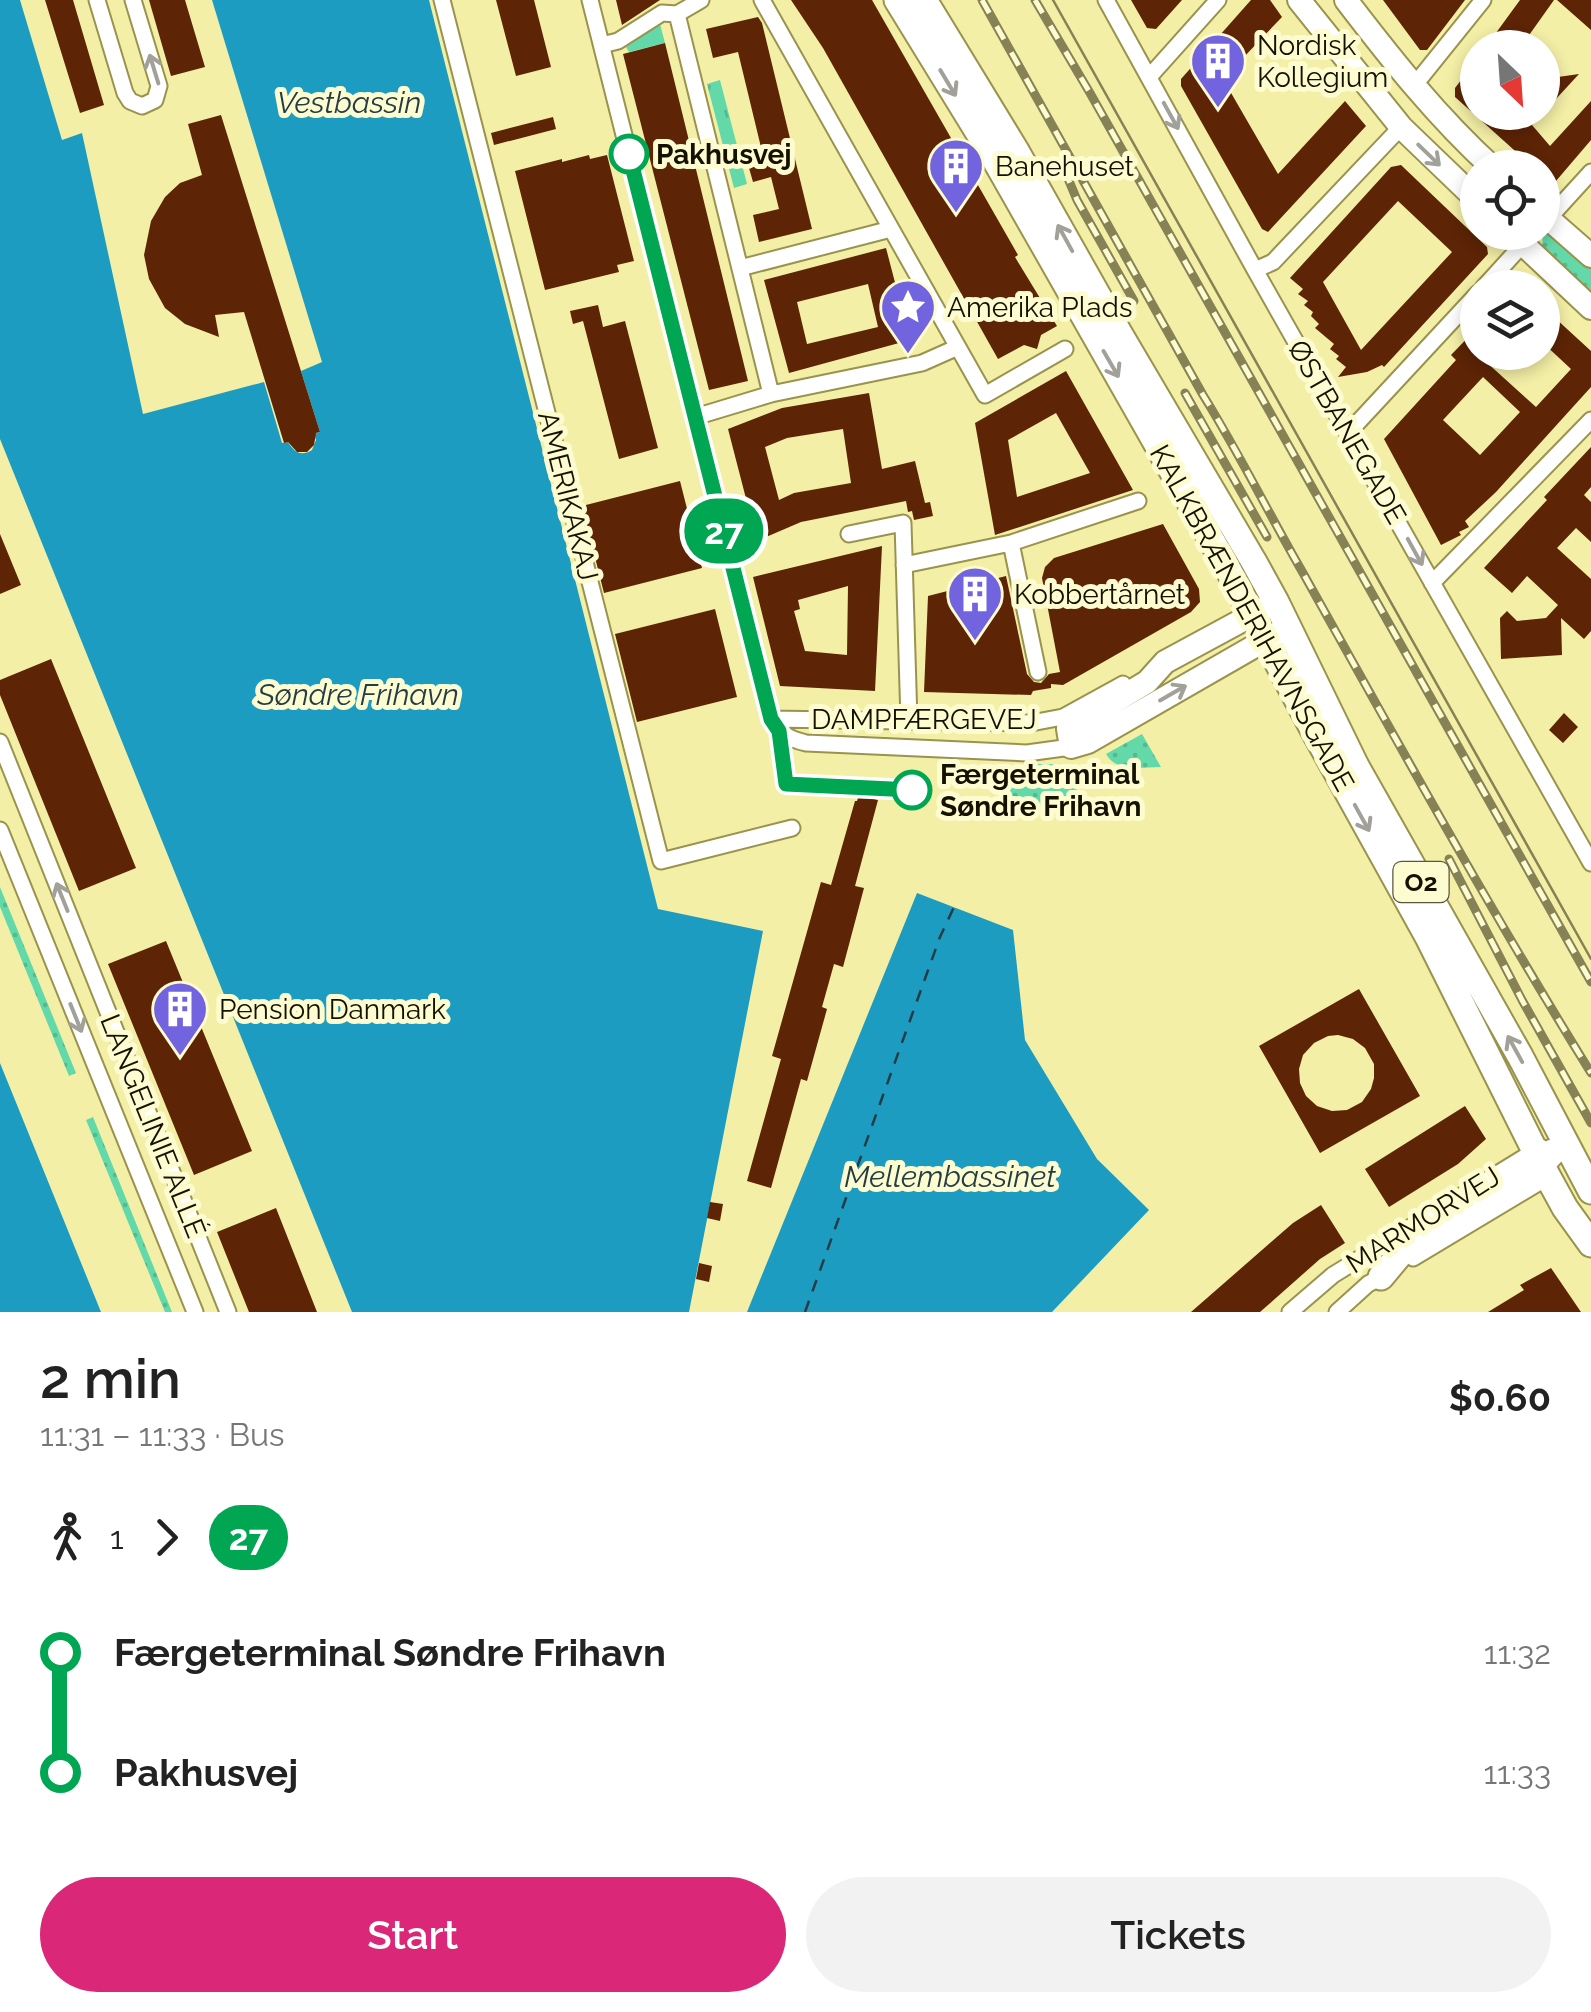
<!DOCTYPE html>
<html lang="en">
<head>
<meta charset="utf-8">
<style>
  :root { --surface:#fff; --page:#f2f2f2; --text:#222; --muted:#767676; --accent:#db2777 }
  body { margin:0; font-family:Raleway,sans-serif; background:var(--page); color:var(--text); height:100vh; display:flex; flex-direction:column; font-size:38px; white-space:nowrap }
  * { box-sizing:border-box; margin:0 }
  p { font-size:32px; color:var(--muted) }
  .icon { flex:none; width:55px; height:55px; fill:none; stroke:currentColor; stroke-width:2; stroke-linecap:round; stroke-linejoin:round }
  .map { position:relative; height:1312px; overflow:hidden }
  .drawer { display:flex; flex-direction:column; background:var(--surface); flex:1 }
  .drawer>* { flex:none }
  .badge { padding:0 20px; border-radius:32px; font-size:35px; line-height:65px }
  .needle { width:65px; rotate:155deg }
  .fabs { position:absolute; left:1460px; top:30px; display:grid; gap:20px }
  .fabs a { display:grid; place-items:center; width:100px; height:100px; border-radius:50%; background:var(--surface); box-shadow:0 5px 15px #0003; font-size:50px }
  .map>.badge { position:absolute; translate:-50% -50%; box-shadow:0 0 0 5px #fff }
  .legs { display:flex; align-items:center; gap:15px; height:110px; padding:0 40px; font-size:32px }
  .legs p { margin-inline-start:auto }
  .headline { display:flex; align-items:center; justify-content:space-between; height:170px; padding:0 40px }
  h1 { font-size:55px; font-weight:600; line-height:75px }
  .primary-button { display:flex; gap:20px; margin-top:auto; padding:20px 40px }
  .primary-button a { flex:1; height:115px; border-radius:60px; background:var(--accent); color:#fff; font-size:40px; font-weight:600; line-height:115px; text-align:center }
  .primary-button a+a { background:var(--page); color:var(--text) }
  ul { padding:0 40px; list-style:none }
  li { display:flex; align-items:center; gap:35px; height:120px; font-size:38px }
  li i { display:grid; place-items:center; width:15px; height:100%; margin:0 12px; background:currentColor }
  li i::after { content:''; width:25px; height:25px; margin:-12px; border:8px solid; border-radius:50%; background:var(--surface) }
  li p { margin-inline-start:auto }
  li:first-child i { background:linear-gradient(#0000 50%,currentColor 0) }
  li:last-child i { background:linear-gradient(currentColor 50%,#0000 0) }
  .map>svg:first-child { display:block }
  .grass { fill:url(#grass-dots) }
  .park { fill:url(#park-tufts) }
  .garden { fill:#63d9aa }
  .water { fill:#1d9cc2 }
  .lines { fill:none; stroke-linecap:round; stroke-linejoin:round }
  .ferry { stroke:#233c45; stroke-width:2.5; stroke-dasharray:12 10; stroke-linecap:butt }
  .building { fill:#5d2405; fill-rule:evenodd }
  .street-casing { stroke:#99934d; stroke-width:19 }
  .secondary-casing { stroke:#99934d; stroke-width:26 }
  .primary-casing { stroke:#99934d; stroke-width:29 }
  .street { stroke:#fff; stroke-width:15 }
  .secondary { stroke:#fff; stroke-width:22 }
  .primary { stroke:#fff; stroke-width:25 }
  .tram { stroke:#868255; stroke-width:2.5 }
  .rail-casing { stroke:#868255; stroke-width:9 }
  .rail { stroke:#fdfbd0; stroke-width:5; stroke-dasharray:15; stroke-linecap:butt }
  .oneway { stroke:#a1a099 }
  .line-1-casing { stroke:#fff; stroke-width:22 }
  .line-1 { stroke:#00a651; stroke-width:15 }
  .stop-1-dot { fill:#fff; stroke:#00a651; stroke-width:5 }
  .labels { text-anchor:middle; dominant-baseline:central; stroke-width:10; stroke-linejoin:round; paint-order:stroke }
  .shield { fill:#fdfbd0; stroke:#5a573e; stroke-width:2.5 }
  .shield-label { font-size:25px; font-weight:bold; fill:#141100 }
  .poi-label { font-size:28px; fill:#141100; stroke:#fdfbd0; text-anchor:start }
  .stop-label { font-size:28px; font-weight:bold; fill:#141100; stroke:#fdfbd0; text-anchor:start }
  .street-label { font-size:28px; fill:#141100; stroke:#fdfbd0 }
  .water-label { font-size:30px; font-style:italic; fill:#233c45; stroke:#fdfbd0 }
</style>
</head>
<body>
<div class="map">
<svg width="1591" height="1312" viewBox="0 0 1591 1312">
  <defs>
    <pattern id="grass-dots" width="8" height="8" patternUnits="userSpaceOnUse" patternTransform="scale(2.5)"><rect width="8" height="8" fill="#63d9aa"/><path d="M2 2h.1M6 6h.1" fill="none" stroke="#55b990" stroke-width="1.8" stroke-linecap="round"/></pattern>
    <pattern id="park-tufts" width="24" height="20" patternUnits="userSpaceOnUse" patternTransform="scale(2.5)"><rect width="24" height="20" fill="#63d9aa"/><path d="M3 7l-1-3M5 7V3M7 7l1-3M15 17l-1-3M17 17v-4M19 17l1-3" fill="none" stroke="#55b990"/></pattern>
  </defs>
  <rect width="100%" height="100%" fill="#f4efa6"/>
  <path class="grass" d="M1543,226l48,39v35l-49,-46z
    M1142,734l19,33c-21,0 -44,6 -55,-13z
    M1028,764h33l29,48 -84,-1 -7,-10z
    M0,887l76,186 -7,3 -69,-169z
    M93,1117l79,195h-7l-79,-192z"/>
  <path class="park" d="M720,80l27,104 -13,4 -27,-104z"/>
  <path class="garden" d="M660,24l5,19 -36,9 -3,-5z"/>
  <path class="water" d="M0,0h20l42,140 20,-7 61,281 121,-32 18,61 6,-1c6,10 13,15 24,8l4,-10 -2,-6 6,-2 -19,-61 21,-9 -110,-362h217l229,909 105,22 -74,381h-337l-352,-873z
    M917,893l96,37 12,110 72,119 52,51 -97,102h-305z
    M0,1063l101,249h-101z"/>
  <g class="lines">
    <path class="ferry" d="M805,1312l135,-375 14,-30"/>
  </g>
  <path class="building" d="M45,0h28l31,105 -24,8z
    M149,0h36l20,67 -34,9z
    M496,0h38l17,67 -35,9z
    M616,0h44l-38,25z
    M791,0h81l146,255 -3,2 42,69 -16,9 -4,14 -13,-4 -26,14 -175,-311z
    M1131,0h51l-26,29 -9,-1z
    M1251,0h19l12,17 -59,62 55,95 67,-73 21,25 -98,106 -6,-3 -81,-143v-7z
    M1383,0h82l-38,50h-7z
    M1520,0h34l-34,48h-35z
    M1557,0h34v30z
    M758,17l4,6 50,206 -53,13 -6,-27 26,-6 -8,-32 -18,5 -4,-14 16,-4 -27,-112 -25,6 -7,-29z
    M665,43l83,338 -39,9 -86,-336z
    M1478,58v54h64v-36l7,-7 9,8 21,-3 -47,51 18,21 41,-45v39l-35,41 -9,-1 -5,-4v-8h-8l-79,-71v-9z
    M221,115l99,317 -4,1 -2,12 -7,7h-10l-9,-10 -4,1 -40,-131 -29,3 4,22 -34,-13 -20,-16 -16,-29 -5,-24 7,-34 14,-24 15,-14 22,-8 -14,-51z
    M553,117l3,12 -62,16 -3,-12z
    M589,155l1,4 17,-4 27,106 -17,4 2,7 -74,18 -30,-119 47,-12v3z
    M1401,165l86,82 1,7 -104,113 -2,-2 -15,7 -29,5 8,-10 -10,-8 3,-3 -9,-7 4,-5 -19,-16 4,-4 -8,-8 2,-4 -9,-7 4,-4 -10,-7 5,-5 -13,-11 101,-111zM1398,201l54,51 -91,98 -38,-68z
    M886,248l24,92 -121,33 -25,-93zM868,284l10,43 -71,17 -10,-42z
    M598,305l5,22 22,-6 33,127 -39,11 -36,-138 -10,3 -3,-13z
    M1542,306l49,45v36l-95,105 -31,29 4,6 -10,5 2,3 -20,10 -57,-106 72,-79 -5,-5 27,-28v25h13l-7,8 52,47 35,-38 -29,-27zM1483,377l37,35 -40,43 -37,-35z
    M1066,371l67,119 -138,45 -20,-112zM1056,413l34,60 -73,24 -9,-57z
    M869,393l13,76 33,-8 10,42 5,-1 3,14 -19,4 -2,-9 -4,1 -2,-11 -105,21 -44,19 -29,-112 54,-21zM843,429l8,54 -57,10 -15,7 -14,-53 22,-9z
    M1591,447v40l-7,8 7,7v40l-15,-14 -19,20 34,31v52l-7,8 -23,-21 1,37 -61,4 -1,-41 7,-7 10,10 29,-3 12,-13 -31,-29 -15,17 -28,-25 63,-68 -3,-3z
    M680,481l22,87 -98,25 -22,-87z
    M1163,524l36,65 1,13 -9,10 -128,73 -12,-1v4l-18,3 -2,4 -107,-3 4,-96 78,-20 21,98 7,8 7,1 8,-9 11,-2 -18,-94 3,-11 9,-9z
    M0,534l21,51 -21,9z
    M882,546l-7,145 -95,-5 -27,-109zM848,586l-1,69 -42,-4 -11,-40 6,-2 -2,-9z
    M715,609l22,88 -100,25 -22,-88z
    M51,659l85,209 -57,23 -79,-196v-15z
    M1564,713l14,14 -15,16 -14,-13z
    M859,795l19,5 -23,86 9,2 -21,79 -9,-3 -12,43 5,2 -20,72 -6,-2 -30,109 -24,-7 34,-122 -9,-3 49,-174 10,3 24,-84h2z
    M166,941l86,210 -58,24 -86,-211z
    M1359,989l61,107 -100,57 -61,-107zM1338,1035l15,4 12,9 9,16v14l-3,11 -9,13 -15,8 -15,1 -15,-5 -11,-10 -6,-13 -1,-14 4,-14 11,-12 14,-7z
    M1465,1106l21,33 -28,25 -69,43 -24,-38z
    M710,1202l13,2 -3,17 -13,-3z
    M1321,1205l24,38 -25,16 -60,53h-69l102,-89z
    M276,1208l41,104h-68l-32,-80z
    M699,1263l13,3 -3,16 -13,-3z
    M1551,1268l30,44h-93l36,-22 -4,-5z"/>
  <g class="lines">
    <g class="street-casing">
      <path id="street" d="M97,0l28,93 5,8 12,5 13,-6 4,-14 -26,-86
        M442,0l219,861 131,-33
        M590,0l181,719c9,15 18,20 35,24l221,10 44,-6
        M762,0l223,395 80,-46
        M1106,0l149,270 336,593
        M677,14l94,380
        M602,45l16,-4 44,-28 15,1 24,-14
        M1150,76l68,-76
        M1413,87l70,-87
        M1549,218l42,-46
        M740,268l151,-39
        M1255,270l18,-8 128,-135
        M1483,288l40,-44
        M695,417l76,-23 151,-31 36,-16
        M1348,433l130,-140
        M849,534l54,-11 6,198
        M1011,543l27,129
        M904,565l107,-22 127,-42
        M1432,583l159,-163
        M771,719l260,4 32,-6 60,-33
        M0,742l228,570
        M0,830l195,482
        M1413,1258l135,-81
        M1290,1312l43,-37 208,-128
        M1337,1312l31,-28 17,-9"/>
    </g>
    <g class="secondary-casing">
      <path id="secondary" d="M1299,0l102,127 77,74
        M1346,0c46,60 91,117 147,168
        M1542,213l49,43
        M1510,232l81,76
        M1276,602l-111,60 -18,20 -79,47 3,18 17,-5 193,-111"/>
    </g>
    <g class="primary-casing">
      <path id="primary" d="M897,0l97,158 234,411 88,166 112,202 120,240 17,31 26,36
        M924,0l91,149 104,184 135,229 22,40 80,164 164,290 71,135
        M1381,1277l20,-24 8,-7 133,-82 11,-12"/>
    </g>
    <use href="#street" class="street"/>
    <use href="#secondary" class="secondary"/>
    <use href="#primary" class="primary"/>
    <path class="tram" d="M1053,0l538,959"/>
    <g class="rail-casing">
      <path id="rail" d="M982,0l221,395c36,58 66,119 100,178 94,168 187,337 288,500
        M1035,0l55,93 501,889
        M1064,169l13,31 57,101
        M1185,393l82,144
        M1449,859l73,141 69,123"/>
    </g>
    <use href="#rail" class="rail"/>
  </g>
  <defs><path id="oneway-shaft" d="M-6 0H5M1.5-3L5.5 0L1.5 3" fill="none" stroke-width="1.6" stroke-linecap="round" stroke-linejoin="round" transform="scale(2.5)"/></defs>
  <g class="oneway">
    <use href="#oneway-shaft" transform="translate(154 69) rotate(-107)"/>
    <use href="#oneway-shaft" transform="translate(948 83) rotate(59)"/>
    <use href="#oneway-shaft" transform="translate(1171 116) rotate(61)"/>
    <use href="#oneway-shaft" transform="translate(1429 155) rotate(44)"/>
    <use href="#oneway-shaft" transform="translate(1065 238) rotate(-119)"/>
    <use href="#oneway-shaft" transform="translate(1111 364) rotate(60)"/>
    <use href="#oneway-shaft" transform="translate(1415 552) rotate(61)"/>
    <use href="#oneway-shaft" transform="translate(1173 693) rotate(-30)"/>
    <use href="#oneway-shaft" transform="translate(1362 818) rotate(61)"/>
    <use href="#oneway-shaft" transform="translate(62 897) rotate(-112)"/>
    <use href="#oneway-shaft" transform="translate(76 1018) rotate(68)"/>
    <use href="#oneway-shaft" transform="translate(1515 1049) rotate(-119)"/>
  </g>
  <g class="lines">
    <g class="line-1-casing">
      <path id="line-1" d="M629,154l142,565 8,12 7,53 126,6"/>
    </g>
    <use href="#line-1" class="line-1"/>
  </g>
  <defs>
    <g id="building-pin" transform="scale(2.875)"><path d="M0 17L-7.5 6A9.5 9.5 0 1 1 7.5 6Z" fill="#7263de" stroke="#fdfbd0"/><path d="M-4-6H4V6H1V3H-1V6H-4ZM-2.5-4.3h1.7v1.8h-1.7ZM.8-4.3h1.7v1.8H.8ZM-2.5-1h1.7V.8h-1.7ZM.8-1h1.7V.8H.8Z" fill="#fff"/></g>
    <g id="sight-pin" transform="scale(2.875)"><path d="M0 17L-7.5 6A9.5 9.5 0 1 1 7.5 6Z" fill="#7263de" stroke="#fdfbd0"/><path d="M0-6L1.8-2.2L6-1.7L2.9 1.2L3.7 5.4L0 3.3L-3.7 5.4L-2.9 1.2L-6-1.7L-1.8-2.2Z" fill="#fff"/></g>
  </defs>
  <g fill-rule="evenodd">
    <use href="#building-pin" x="1218" y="61"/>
    <use href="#building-pin" x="956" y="166"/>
    <use href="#sight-pin" x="908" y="307"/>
    <use href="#building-pin" x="975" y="594"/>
    <use href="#building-pin" x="180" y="1009"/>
  </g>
  <g class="stop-1-dot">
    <circle cx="629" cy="154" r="18"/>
    <circle cx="912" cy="790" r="18"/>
  </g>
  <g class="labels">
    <rect class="shield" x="1393.5" y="862" width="55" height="40" rx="8"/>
    <g class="shield-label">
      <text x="1421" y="882">O2</text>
    </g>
    <g class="poi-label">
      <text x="1257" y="45">Nordisk<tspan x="1257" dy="32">Kollegium</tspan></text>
      <text x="995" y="166">Banehuset</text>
      <text x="947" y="307">Amerika Plads</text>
      <text x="1014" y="594">Kobbertårnet</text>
      <text x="219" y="1009">Pension Danmark</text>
    </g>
    <g class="stop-label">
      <text x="656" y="154">Pakhusvej</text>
      <text x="940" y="774">Færgeterminal<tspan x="940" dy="32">Søndre Frihavn</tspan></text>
    </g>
    <g class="street-label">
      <text transform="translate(1347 432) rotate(60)">ØSTBANEGADE</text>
      <text transform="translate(568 496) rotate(76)">AMERIKAKAJ</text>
      <text transform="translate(1252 618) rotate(61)">KALKBRÆNDERIHAVNSGADE</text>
      <text x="924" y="719">DAMPFÆRGEVEJ</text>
      <text transform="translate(153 1126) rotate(68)">LANGELINIE ALLÉ</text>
      <text transform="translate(1423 1220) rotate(-32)">MARMORVEJ</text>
    </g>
    <g class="water-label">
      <text x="349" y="102">Vestbassin</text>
      <text x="358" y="694">Søndre Frihavn</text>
      <text x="950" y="1176">Mellembassinet</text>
    </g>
  </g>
</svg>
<div class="fabs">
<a><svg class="needle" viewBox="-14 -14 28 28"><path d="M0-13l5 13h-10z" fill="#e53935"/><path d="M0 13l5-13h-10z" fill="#767676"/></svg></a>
<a><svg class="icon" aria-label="locate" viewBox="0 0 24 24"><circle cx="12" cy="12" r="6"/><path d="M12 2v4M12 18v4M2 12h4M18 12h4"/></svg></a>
<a><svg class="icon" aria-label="layers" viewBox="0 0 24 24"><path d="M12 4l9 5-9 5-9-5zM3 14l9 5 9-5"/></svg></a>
</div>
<b class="badge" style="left:724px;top:531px;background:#00a651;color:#fff">27</b>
</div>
<section class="drawer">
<div class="headline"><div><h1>2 min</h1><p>11:31 – 11:33 · Bus</p></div><b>$0.60</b></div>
<div class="legs"><svg class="icon" aria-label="walk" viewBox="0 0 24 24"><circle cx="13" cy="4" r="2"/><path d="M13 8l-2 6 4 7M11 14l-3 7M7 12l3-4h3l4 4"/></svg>1<svg class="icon" aria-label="forward" viewBox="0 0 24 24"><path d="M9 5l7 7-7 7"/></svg><b class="badge" style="background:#00a651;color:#fff">27</b></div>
<ul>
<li><i style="color:#00a651"></i><b>Færgeterminal Søndre Frihavn</b><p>11:32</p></li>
<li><i style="color:#00a651"></i><b>Pakhusvej</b><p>11:33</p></li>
</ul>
<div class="primary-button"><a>Start</a><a>Tickets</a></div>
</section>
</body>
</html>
